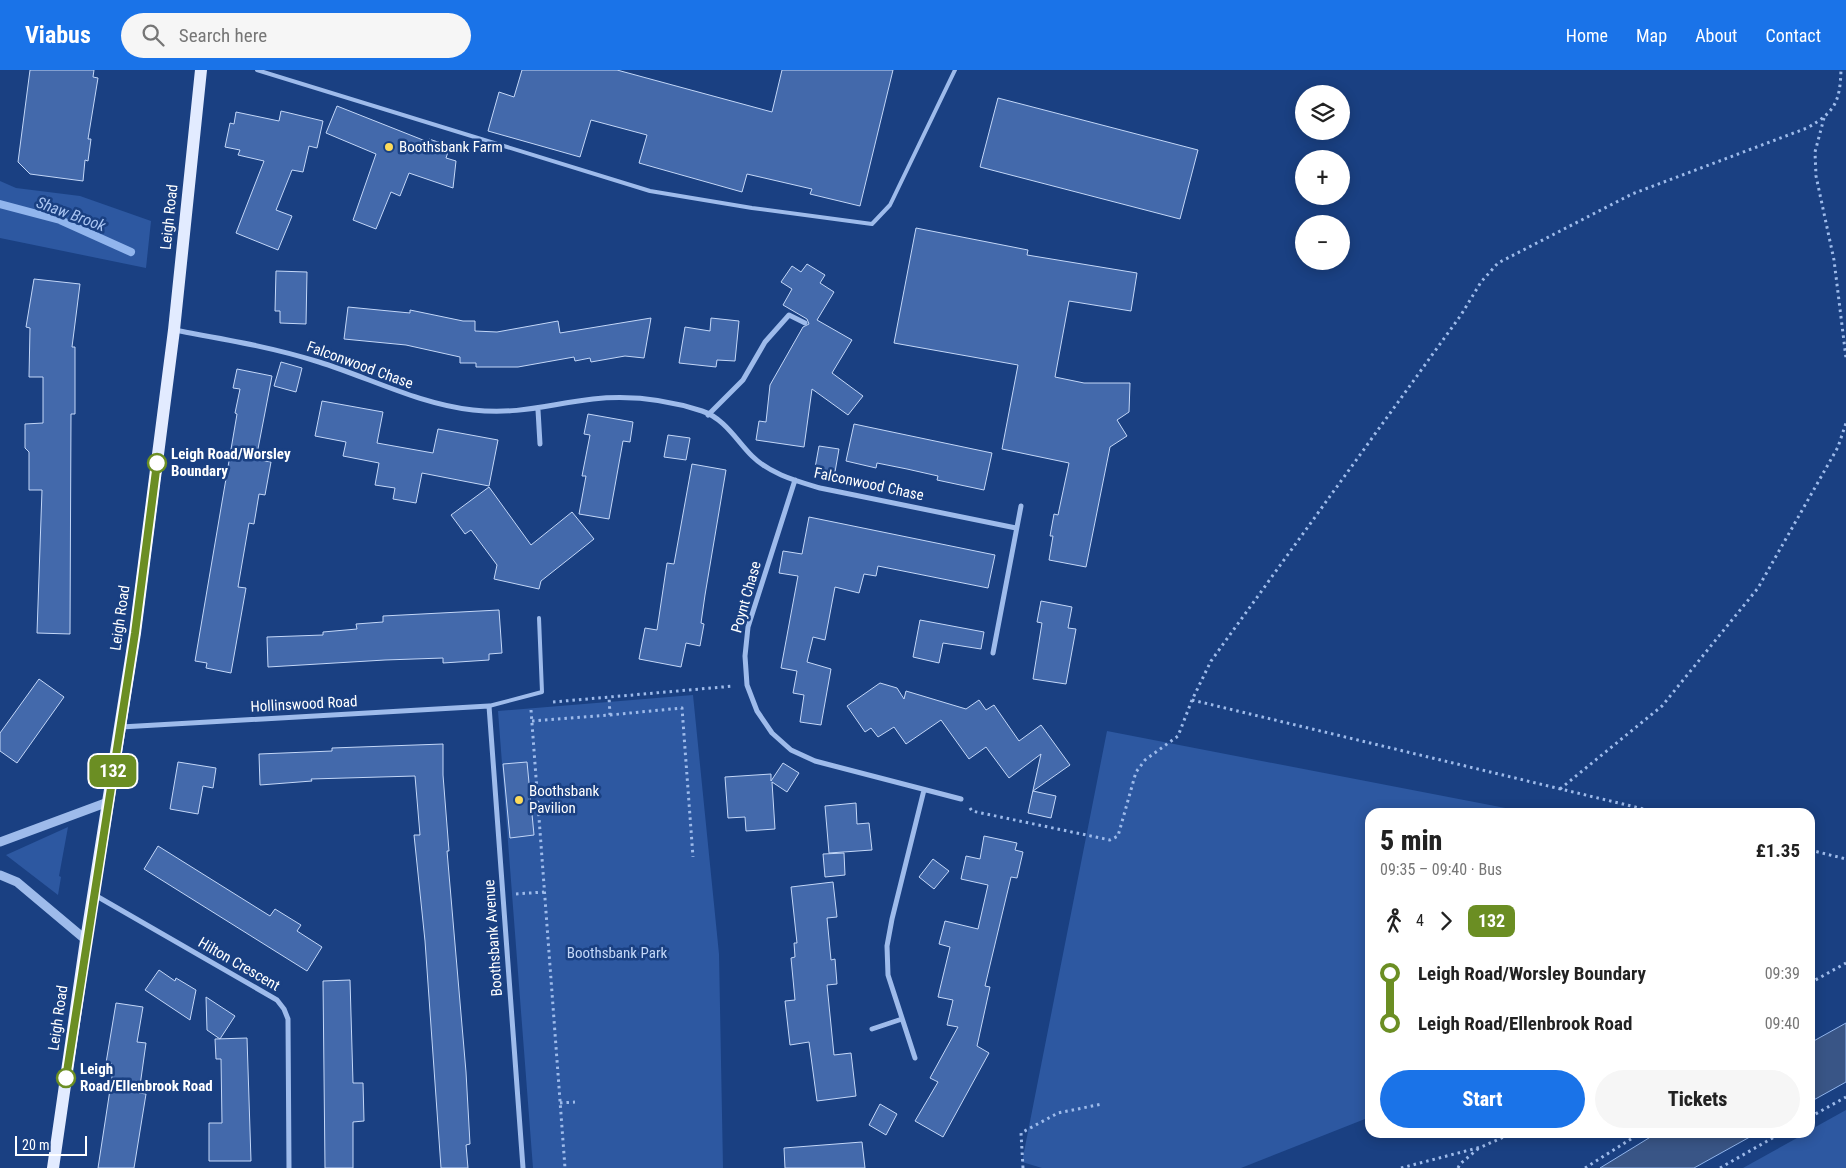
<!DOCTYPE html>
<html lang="en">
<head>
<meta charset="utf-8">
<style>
  :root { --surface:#fff; --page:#f6f6f6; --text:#222; --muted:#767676; --accent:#1a73e8 }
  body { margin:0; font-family:"Roboto Condensed",sans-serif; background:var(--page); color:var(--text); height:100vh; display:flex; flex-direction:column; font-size:19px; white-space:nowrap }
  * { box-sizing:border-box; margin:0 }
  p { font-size:16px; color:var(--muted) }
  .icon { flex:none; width:28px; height:28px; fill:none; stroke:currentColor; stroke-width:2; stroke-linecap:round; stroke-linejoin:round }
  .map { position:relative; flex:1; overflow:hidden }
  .side { position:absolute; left:1365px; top:738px; width:450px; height:330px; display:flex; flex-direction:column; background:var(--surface); border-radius:15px; box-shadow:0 2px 12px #0003 }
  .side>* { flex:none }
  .badge { padding:0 10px; border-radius:8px; font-size:18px; line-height:32px }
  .fabs { position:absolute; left:1295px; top:15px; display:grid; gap:10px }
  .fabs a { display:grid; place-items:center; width:55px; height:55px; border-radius:50%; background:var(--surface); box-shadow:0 2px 12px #0003; font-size:25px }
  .scale { position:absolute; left:15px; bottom:12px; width:72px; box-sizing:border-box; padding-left:5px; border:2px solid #fff; border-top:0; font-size:14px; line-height:18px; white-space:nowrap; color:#fff; -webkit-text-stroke:4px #1a4082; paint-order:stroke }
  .map>.badge { position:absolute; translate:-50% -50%; box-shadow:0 0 0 2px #fff }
  .legs { display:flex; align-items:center; gap:8px; height:55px; padding:0 15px; font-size:16px }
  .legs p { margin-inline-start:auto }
  .summary { display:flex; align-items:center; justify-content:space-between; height:85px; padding:0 15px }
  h1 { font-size:28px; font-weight:800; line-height:38px }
  .button { display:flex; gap:10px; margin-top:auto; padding:10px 15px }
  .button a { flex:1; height:58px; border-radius:30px; background:var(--accent); color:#fff; font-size:20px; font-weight:800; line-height:58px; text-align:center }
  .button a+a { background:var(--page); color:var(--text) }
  ul { padding:0 15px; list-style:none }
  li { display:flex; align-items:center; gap:18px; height:50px; font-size:19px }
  li i { display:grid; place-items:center; width:8px; height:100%; margin:0 6px; background:currentColor }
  li i::after { content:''; width:12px; height:12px; margin:-6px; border:4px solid; border-radius:50%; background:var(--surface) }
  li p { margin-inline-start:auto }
  li:first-child i { background:linear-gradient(#0000 50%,currentColor 0) }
  li:last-child i { background:linear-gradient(currentColor 50%,#0000 0) }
  header { display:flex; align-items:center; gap:30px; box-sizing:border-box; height:70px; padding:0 25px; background:var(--accent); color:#fff }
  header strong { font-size:24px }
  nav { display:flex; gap:28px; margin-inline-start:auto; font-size:18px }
  .search { width:350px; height:45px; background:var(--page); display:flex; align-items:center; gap:12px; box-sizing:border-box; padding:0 18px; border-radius:28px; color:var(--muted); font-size:19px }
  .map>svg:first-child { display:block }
  .green { fill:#2d58a1 }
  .water { fill:#395586; stroke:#91b5ed }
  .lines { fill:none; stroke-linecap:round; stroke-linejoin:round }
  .stream { stroke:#91b5ed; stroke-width:8 }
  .building { fill:#4369ab; stroke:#c3d7f8 }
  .path { stroke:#9ebbeb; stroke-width:3; stroke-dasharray:2.5 4; stroke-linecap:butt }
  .service { stroke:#9ebbeb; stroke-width:4 }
  .minor { stroke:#9ebbeb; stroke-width:5 }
  .tertiary { stroke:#9ebbeb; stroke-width:9 }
  .primary { stroke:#e2ebff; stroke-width:12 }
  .line-1-casing { stroke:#fff; stroke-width:11 }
  .line-1 { stroke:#6b8e23; stroke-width:8 }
  .poi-dot { fill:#fdda5a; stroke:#1a4082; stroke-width:2 }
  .stop-1-dot { fill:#fff; stroke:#6b8e23; stroke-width:2.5 }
  .labels { text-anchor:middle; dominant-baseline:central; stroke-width:5; stroke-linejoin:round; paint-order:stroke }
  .poi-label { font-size:15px; fill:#fff; stroke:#1a4082; text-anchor:start }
  .street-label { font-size:15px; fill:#fff; stroke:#1a4082 }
  .stop-label { font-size:15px; font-weight:bold; fill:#fff; stroke:#1a4082; text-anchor:start }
  .park-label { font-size:15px; fill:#c3d7f8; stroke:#1a4082 }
  .water-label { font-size:16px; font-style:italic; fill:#aac5f2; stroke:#1a4082 }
</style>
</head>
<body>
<header>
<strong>Viabus</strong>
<div class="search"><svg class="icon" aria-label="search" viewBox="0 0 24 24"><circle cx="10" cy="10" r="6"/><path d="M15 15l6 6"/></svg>Search here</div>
<nav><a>Home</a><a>Map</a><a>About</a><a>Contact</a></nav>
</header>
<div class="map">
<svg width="1846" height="1098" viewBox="0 0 1846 1098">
  <rect width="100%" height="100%" fill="#1a4082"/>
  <path class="green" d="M0,111l16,7 64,8 71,25 -5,47 -146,-30z
    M693,625l26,259 4,214h-190l-35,-457z
    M1107,661l419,81h-156v305l-129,51h-199l-20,-6z
    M68,757l-9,49 2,1 -3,18 -52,-40z
    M1846,1040v58h-103l63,-35 4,-1v-2z"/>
  <path class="water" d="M1846,953v59l-36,20v-59z
    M1657,1063v-1l100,1 -63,35h-94z"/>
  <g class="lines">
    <path class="stream" d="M0,134l60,16 71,32"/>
  </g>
  <path class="building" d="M30,0h64l-1,7 5,1 -10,61h3l-3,22 -3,-1 -2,21 -53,-7 -12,-12z
    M522,0h95l155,42 10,-42h111l-33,136 -50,-12 2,-5 -65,-15 -5,18 -103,-29 8,-28 -56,-15 -11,37 -92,-26 11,-39 15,5z
    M998,28l200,52 -18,69 -200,-52z
    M337,36l91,36 1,-3 21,7 -4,12 10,3 -3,27 -44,-15 -9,23 -9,-4 -15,37 -23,-9 23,-66 -50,-21z
    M281,41l42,10 -6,27 -8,-2 -6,26 -11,-2 -16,40 16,6 -14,34 -42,-17 28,-72 -26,-6 2,-5 -15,-3 5,-24 4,1 2,-12 43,9z
    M916,158l112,22 -1,5 110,18 -6,38 -62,-10 -14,76 29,6h46l-1,29 -12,8 10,16 -17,11 -24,120 -37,-7 4,-24h-3l4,-22 4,1 11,-52 -67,-14 16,-84 -124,-22z
    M807,194l18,11 -5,8 14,9 -17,28 35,20 -20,33 31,23 -15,19 -36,-26 -8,58 -48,-7 3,-19 7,1 4,-37 33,-58 6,-3 -2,-5 -24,-14 9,-16 -11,-7 11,-16 9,6z
    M276,201l31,1 -1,52 -26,-1v-12h-5z
    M34,209l46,5 -8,63h3v67h-4l-1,220 -33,-1 5,-143h-13v-38l-4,-4v-24l18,-1v-46h-14l1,-49 -4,-1z
    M348,237l62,6v-3l53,11h12v10l22,1 61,-11 2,12 91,-15 -7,40 -19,-2 -34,6 -1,-4 -15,3 -1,-4 -56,10h-42v-4h-16v-6l-54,-12 -62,-6z
    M711,248l28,3 -4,40 -18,-1 -1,7 -37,-4 6,-36 25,4z
    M281,292l21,6 -6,24 -22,-6z
    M237,299l35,7 -15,78h3l-1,6 12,2 -6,33 -6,-1 -5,30 -5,-1 -11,64 8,1 -15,85 -25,-5 1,-5 -12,-2 42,-247 -2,-1 5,-24 -7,-1z
    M322,331l61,11 -6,31 56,10 5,-24 60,11 -9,46 -67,-13 -6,30 -23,-4 2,-11 -20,-3 4,-22 -36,-7 3,-14 -31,-6z
    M588,344l45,8 -3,20 -7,-1 -14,78 -30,-5 7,-38h-4l8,-41 -6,-1z
    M854,354l138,29 -8,37 -47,-10 1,-4 -31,-7 -30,-6 -1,5 -30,-7z
    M668,365l22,3 -4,22 -22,-3z
    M819,376l20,3 -4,23 -20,-4z
    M692,394l34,6 -21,125 -4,28 3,1 -4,22 -14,-3 -5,24 -42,-8 6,-31 12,2 10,-67 7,1z
    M489,417l42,58 41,-33 22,27 -53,42 -2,8 -45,-10 3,-14 -26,-35 -6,4 -14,-19z
    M809,447l186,38 -7,33 -110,-22 -2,10 -12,-2 -5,19 -24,-6 -10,53 -12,-3 -6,25 24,7 -10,56 -21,-3 4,-27 -11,-2 4,-22 -16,-3 17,-92 -19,-3 4,-22 19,3z
    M1041,531l31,6 -4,21 8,1 -10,55 -33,-5 9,-56 -5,-1z
    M499,540l3,43 -13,1v6l-46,3v-5l-58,2 -117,7 -1,-30 56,-2v-3l34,-3 -1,-5 27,-2v-6z
    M920,550l64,12 -3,17 -38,-6 -4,20 -26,-6z
    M39,609l25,18 -47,66 -17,-12v-18z
    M880,613l17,5 7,11 2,-8 60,18 13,-9 7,10 8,-5 25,36 22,-16 29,40 -37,26 23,5 -5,22 -23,-5 13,-59 -32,24 -23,-31 -17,12 -28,-39 -35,24 -12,-17 -16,10 -7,-9 -6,4 -18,-26z
    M443,674v31l6,76h-2l19,221 4,72 -4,1 2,23h-27l-16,-227 -11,-106h6l-5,-59 -104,3 1,2 -52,4 -1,-31 73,-3v-3z
    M178,692l38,6 -3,20 -10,-2 -5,28 -28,-5z
    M527,692l7,73 -24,3 -7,-74z
    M783,693l16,10 -12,19 -15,-10 3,47 -29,2 -1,-14 -17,1 -3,-41 46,-3v7z
    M856,733l1,21 12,-1 3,27 -43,3 -4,-47z
    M984,766l33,7 -2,7 8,2 -6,26 -6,-1 -26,109 5,1 -13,59 12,7 -46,84 -28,-16 23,-39 -8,-4 28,-51 -11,-2 6,-25 -15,-3 12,-50 -11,-3 6,-23 33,8 10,-44 -27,-6 5,-23 14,3z
    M158,776l112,70 5,-7 26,16 -4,6 25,16 -15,24 -163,-102z
    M844,783l1,22 -20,2 -2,-23z
    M933,789l16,12 -15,18 -15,-12z
    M833,812l4,35 -10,1 4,42 4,-1 2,25 -10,1 7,70 17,-2 5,43 -39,5 -8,-59 -19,3 -5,-44 10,-1 -4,-42 4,-1 -1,-14h3l-6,-56z
    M159,900l16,11 1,-3 20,12 -6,30 -45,-30z
    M350,910l3,103h10l1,38 -11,1v46h-28l-2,-187z
    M206,927l29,19 -15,23 -13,-9z
    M116,933l27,4 -6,35 9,1 -7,50 7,1 -12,74h-36l15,-98 -1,-6 -6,-1z
    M247,968l4,123h-42v-38h13l-1,-64h-5l-1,-20z
    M880,1034l17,10 -11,21 -17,-10z
    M862,1072l3,26h-80l-1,-20z"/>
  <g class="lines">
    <path class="path" d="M1824,48l-9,34 1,24 18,84 12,98
      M1192,630l464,112
      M553,632l181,-16
      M531,640l34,458
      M610,645l72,-7 11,149
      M532,651l78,-6 -1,-18
      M1560,719l102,-83 96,-118 80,-141 8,-24
      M970,738l2,3 138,29 8,-4 18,-64 9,-12 33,-24 14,-36 19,-39 250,-346 20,-33 17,-19 134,-69 175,-66c28,-16 33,-26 34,-58
      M1810,780l36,9
      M516,824l28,-2
      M1810,913l36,-20
      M560,1033l15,-1
      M1810,1047l36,-20
      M1023,1098l-2,-35 37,-20 44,-9
      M1401,1098l80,-21 34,-15
      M1458,1098l2,-4 19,-16
      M1585,1098l57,-36
      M1720,1098l63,-36"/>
    <path class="service" d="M257,0l393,121 102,17 120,16 18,-19 65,-135
      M489,636l53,-14 -3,-74"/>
    <path class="minor" d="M174,260c49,9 98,17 145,32 51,16 100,42 154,48 47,5 76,-6 120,-11 36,-4 75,1 109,12 22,7 35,30 50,45 18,18 45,25 68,32l196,40
      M538,340l2,34
      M708,345l35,-35 22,-38 24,-27 16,8
      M795,410l-47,147 -3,29 2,29 10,26 15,22 19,17 24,11 146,38
      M993,583l28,-147
      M121,657l368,-21 34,462
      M93,824l184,106 7,9 4,10 1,149
      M872,959l30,-10
      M915,988l-27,-83 -1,-29 5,-27 32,-129"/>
    <path class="tertiary" d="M0,772l108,-40
      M0,805l17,7 69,58"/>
    <path class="primary" d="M53,1098l33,-228 49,-307 39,-303 27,-260"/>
  </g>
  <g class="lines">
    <g class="line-1-casing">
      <path id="line-1" d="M66,1008l69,-445 22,-170"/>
    </g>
    <use href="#line-1" class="line-1"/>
  </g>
  <g class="poi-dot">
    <circle cx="389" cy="77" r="5"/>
    <circle cx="519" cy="730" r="5"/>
  </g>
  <g class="stop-1-dot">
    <circle cx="157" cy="393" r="9"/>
    <circle cx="66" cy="1008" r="9"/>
  </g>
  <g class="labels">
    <g class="poi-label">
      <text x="399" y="77">Boothsbank Farm</text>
      <text x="529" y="721">Boothsbank<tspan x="529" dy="17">Pavilion</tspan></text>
    </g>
    <g class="street-label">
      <text transform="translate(169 147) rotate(-84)">Leigh Road</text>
      <text transform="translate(360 295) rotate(20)">Falconwood Chase</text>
      <text transform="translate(869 414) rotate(12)">Falconwood Chase</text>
      <text transform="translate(746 527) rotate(-74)">Poynt Chase</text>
      <text transform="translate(120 548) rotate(-82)">Leigh Road</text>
      <text transform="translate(304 634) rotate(-3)">Hollinswood Road</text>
      <text transform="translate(493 868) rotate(-94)">Boothsbank Avenue</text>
      <text transform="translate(239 894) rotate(30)">Hilton Crescent</text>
      <text transform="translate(58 948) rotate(-82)">Leigh Road</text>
    </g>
    <g class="stop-label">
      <text x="171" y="384">Leigh Road/Worsley<tspan x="171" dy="17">Boundary</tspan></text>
      <text x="80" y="999">Leigh<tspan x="80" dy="17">Road/Ellenbrook Road</tspan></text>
    </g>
    <g class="park-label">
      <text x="617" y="883">Boothsbank Park</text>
    </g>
    <g class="water-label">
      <text transform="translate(71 144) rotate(20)">Shaw Brook</text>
    </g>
  </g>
</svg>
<div class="fabs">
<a><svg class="icon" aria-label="layers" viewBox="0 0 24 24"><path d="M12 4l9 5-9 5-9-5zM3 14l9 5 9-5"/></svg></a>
<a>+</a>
<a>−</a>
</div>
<div class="scale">20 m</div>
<b class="badge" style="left:113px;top:701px;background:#6b8e23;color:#fff">132</b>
<section class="side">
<div class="summary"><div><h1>5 min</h1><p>09:35 – 09:40 · Bus</p></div><b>£1.35</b></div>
<div class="legs"><svg class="icon" aria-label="walk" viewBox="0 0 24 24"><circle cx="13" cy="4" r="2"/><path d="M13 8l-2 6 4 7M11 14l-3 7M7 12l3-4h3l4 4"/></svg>4<svg class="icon" aria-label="forward" viewBox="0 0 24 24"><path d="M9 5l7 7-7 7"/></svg><b class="badge" style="background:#6b8e23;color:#fff">132</b></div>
<ul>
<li><i style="color:#6b8e23"></i><b>Leigh Road/Worsley Boundary</b><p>09:39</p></li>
<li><i style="color:#6b8e23"></i><b>Leigh Road/Ellenbrook Road</b><p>09:40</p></li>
</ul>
<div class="button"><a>Start</a><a>Tickets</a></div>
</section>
</div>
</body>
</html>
